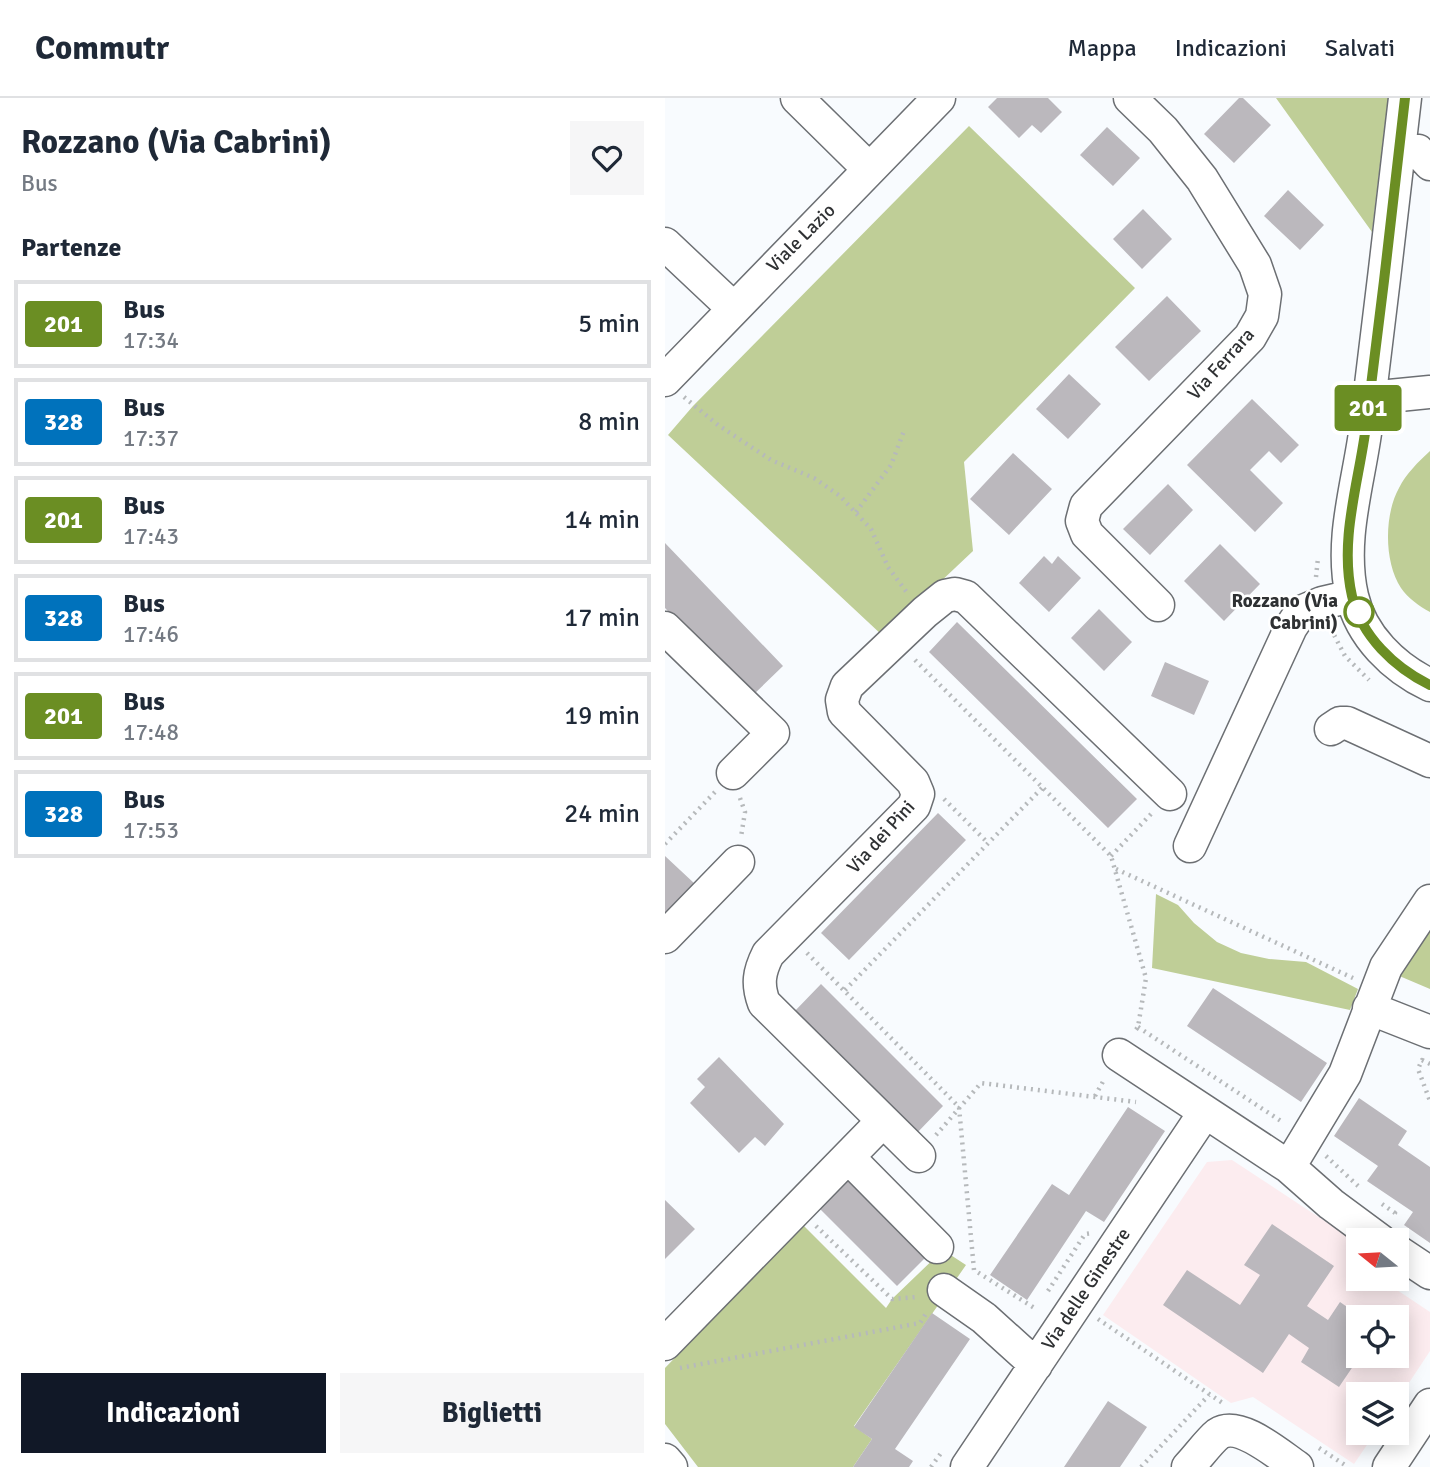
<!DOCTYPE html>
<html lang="it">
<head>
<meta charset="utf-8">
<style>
  :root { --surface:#fff; --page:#f6f6f7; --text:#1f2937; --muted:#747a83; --line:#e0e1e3; --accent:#111827 }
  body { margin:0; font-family:Signika,sans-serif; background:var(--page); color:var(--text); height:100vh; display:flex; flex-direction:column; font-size:26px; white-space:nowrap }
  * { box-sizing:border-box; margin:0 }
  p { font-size:23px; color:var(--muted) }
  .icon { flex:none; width:38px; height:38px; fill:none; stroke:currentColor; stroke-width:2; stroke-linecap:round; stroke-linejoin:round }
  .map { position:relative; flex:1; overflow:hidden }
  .details { display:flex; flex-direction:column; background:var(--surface); width:665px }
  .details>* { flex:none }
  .badge { padding:0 14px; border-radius:5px; font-size:24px; line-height:46px }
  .needle { width:46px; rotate:288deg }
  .buttons { position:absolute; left:681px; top:1130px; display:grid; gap:14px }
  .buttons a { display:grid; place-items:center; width:63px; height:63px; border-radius:0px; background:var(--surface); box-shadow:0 4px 18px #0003; font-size:35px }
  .map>.badge { position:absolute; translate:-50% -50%; box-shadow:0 0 0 4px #fff }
  h2 { padding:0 21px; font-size:26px; line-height:63px }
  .round { display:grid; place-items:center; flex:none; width:74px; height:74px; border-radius:0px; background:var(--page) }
  .summary { display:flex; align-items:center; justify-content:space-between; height:119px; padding:0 21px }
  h1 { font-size:33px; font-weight:700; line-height:52px }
  .cta { display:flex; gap:14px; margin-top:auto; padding:14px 21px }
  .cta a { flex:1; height:80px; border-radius:0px; background:var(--accent); color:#fff; font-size:28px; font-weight:700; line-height:80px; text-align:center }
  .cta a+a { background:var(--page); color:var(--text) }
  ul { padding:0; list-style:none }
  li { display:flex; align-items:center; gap:21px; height:88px; margin:0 14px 10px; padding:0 7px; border:4px solid var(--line); border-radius:0px }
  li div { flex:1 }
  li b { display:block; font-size:26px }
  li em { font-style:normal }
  li .badge { min-width:77px; font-weight:700; text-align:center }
  header { display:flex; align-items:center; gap:42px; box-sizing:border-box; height:98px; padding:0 35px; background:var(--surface); border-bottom:2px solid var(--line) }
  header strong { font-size:33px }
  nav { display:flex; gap:38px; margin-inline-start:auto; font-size:24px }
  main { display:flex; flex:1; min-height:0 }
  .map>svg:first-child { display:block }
  .education { fill:#fcecef; fill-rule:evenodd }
  .green { fill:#bfce97 }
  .building { fill:#bbb8bd }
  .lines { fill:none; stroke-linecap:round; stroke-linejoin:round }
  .minor-casing { stroke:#6c6f73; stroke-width:35 }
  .path { stroke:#b6b9bb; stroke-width:4.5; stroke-dasharray:2 5; stroke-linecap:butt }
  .minor { stroke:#fff; stroke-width:32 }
  .line-casing { stroke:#fff; stroke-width:16 }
  .line { stroke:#6b8e23; stroke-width:10 }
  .stop-dot { fill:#fff; stroke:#6b8e23; stroke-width:3.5 }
  .labels { text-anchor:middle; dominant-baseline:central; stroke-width:5; stroke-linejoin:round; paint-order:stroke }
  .street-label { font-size:19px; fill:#2f3133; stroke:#fff }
  .stop-label { font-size:19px; font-weight:bold; fill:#2f3133; stroke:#fff; text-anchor:end }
</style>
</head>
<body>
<header>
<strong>Commutr</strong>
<nav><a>Mappa</a><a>Indicazioni</a><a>Salvati</a></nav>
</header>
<main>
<section class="details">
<div class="summary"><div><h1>Rozzano (Via Cabrini)</h1><p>Bus</p></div><a class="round"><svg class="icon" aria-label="heart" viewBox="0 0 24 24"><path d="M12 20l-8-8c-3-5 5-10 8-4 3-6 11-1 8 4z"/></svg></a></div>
<h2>Partenze</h2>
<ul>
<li><span class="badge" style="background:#6b8e23;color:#fff">201</span><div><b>Bus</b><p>17:34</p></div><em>5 min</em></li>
<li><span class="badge" style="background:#0072bc;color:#fff">328</span><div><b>Bus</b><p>17:37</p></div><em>8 min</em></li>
<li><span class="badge" style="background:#6b8e23;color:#fff">201</span><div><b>Bus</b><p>17:43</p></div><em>14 min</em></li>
<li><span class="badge" style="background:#0072bc;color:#fff">328</span><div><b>Bus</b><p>17:46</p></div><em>17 min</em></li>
<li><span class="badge" style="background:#6b8e23;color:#fff">201</span><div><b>Bus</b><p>17:48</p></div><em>19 min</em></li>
<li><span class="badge" style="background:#0072bc;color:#fff">328</span><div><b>Bus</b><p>17:53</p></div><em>24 min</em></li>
</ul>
<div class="cta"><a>Indicazioni</a><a>Biglietti</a></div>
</section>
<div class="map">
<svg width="765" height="1369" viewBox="0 0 765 1369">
  <rect width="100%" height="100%" fill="#f8fbfe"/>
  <path class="education" d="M567,1062l126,83v36h33l-3,5 42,28v39l-33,50v-6h-39v38h17l-21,31 -101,-67 -22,6 -128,-88 104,-153zM693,1220h39v38h-39z"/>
  <path class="green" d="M611,0h112l-16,134z
    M304,28l166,162 -171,174 9,89 -90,85 -215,-201 25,-29z
    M765,353v161c-11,-6 -22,-14 -29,-24 -17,-26 -17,-73 -2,-100 7,-14 19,-26 31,-37z
    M491,796l22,11 16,18 23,19 24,11 28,6 37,3 52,27 -8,21 -198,-42z
    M765,826v65l-33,-14z
    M138,1127l83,83 6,-9 51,-49 23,15 -112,161 18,13 -19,28h-155l-33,-43v-56z"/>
  <path class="building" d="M332,0h51l14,14 -21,21 -9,-8 -13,13 -31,-31z
    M574,0h4l28,27 -37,38 -30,-29z
    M442,29l33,31 -27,28 -33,-31z
    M623,92l36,35 -24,25 -36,-34z
    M478,111l29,30 -30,30 -29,-30z
    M502,198l34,35 -52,50 -34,-34z
    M404,276l32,30 -33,35 -32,-30z
    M587,301l47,46 -18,18 -12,-12 -19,19 33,33 -28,29 -68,-67z
    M348,355l39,36 -43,46 -39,-36z
    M503,386l25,26 -43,45 -27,-26z
    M0,445l118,123 -32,31 -86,-89z
    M555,446l40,40 -36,37 -40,-40z
    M379,458l8,8 6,-8 23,22 -32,34 -30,-29z
    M434,511l33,33 -28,29 -33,-33z
    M292,524l180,177 -29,29 -179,-176z
    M500,564l44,19 -15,34 -43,-19z
    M273,715l28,27 -117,120 -28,-27z
    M0,758l30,28 -30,32z
    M156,886l122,122 -28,29 -123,-121z
    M548,890l114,75 -26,39 -114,-76z
    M54,959l65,67 -19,22 -10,-9 -16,16 -49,-50 15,-16 -8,-8z
    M694,1000l48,33 -9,14 32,22v76l-26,-18 9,-13 -46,-31 11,-15 -44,-30z
    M463,1009l37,24 -61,91 -18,-11 -59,89 -37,-25 62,-91 17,11z
    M181,1073l83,83 -32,32 -83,-83z
    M0,1102l30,29 -30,30z
    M607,1126l62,42 -27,40 21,14 12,-18 23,16h-5v38h2l-21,31 -38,-25 8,-14 -20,-14 -26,39 -100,-68 24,-35 53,35 20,-30 -16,-10z
    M267,1215l38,26 -75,110 18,12 -4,6h-56l19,-28 -18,-12z
    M443,1303l39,26 -27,40h-56z"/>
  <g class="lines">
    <g class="minor-casing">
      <path id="minor" d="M132,0l72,71
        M465,0l33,32 39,49 53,86 10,29 -3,22 -12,21 -164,169 -4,15 5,13 71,71
        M740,0c-13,109 -25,219 -39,328 -7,56 -27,113 -14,170 9,40 42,72 78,89
        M734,51l19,2 12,13
        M0,146l68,64
        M0,282l274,-282
        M704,300l61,-6
        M0,530l108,105 -40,40
        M666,631l9,-6h7l83,38
        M525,748l101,-219 10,-15 21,-9 30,-7
        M0,839l73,-75
        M704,910l61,24
        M454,957l170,112 42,37 50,37
        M254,1058l-155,-153c-7,-19 -5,-31 4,-49l146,-148 4,-12 -5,-12 -69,-70 -2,-12 5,-14 78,-74 20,-16 10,-2 11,3 204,197
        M183,1059l89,90
        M624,1069l56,-93 41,-107 44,-66
        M732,1153l33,22
        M279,1192l40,28 52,47
        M0,1246l217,-222
        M0,1362l6,7
        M302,1369l238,-355
        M523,1369c9,-9 21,-26 30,-33 21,-14 61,21 79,33
        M724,1369l41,-62"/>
    </g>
    <path class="path" d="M19,299l34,28 53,35 43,18 26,18 31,33 17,38 20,27
      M191,414l35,-47 13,-34
      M651,479l2,-19
      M666,531l14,27 24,24
      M250,562l196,196 35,122 -8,49 -4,5
      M75,700l5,14 -4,25
      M279,701l44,44
      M0,746l51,-53
      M446,758l40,-42
      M451,771l237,109
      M142,855l152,154 15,163 62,39
      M180,892l197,-202
      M473,929l146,96
      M765,966l-8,-4 -4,9 12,32
      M430,998l10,-18
      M271,1037l45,-52 155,19
      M661,1058l32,30
      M717,1106l13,9 -2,2
      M151,1128l76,73 25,-2
      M383,1193l37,-57 7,-1
      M433,1221l126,85
      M15,1270l240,-45 7,-11
      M654,1350l29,19
      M266,1369l10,-14
      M476,1369l68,-72"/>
    <use href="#minor" class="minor"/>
  </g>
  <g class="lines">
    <g class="line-casing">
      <path id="line" d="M740,0c-12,109 -25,219 -39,328 -7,56 -27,113 -14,170 9,40 43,72 78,89"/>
    </g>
    <use href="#line" class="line"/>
  </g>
  <circle class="stop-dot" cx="694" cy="514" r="14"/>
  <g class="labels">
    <g class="street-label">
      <text transform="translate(136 140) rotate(-45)">Viale Lazio</text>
      <text transform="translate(556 266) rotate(-48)">Via Ferrara</text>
      <text transform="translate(216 739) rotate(-48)">Via dei Pini</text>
      <text transform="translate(421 1191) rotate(-56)">Via delle Ginestre</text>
    </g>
    <g class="stop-label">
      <text x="673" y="503">Rozzano (Via<tspan x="673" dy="22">Cabrini)</tspan></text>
    </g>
  </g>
</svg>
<div class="buttons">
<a><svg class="needle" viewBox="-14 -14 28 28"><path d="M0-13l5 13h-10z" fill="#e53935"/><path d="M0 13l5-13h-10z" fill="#747a83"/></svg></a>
<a><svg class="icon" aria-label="locate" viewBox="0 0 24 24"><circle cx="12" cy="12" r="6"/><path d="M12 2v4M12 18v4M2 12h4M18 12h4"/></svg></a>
<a><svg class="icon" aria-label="layers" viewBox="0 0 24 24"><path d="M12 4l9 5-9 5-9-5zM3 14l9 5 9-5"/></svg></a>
</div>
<b class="badge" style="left:703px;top:310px;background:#6b8e23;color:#fff">201</b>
</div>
</main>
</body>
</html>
